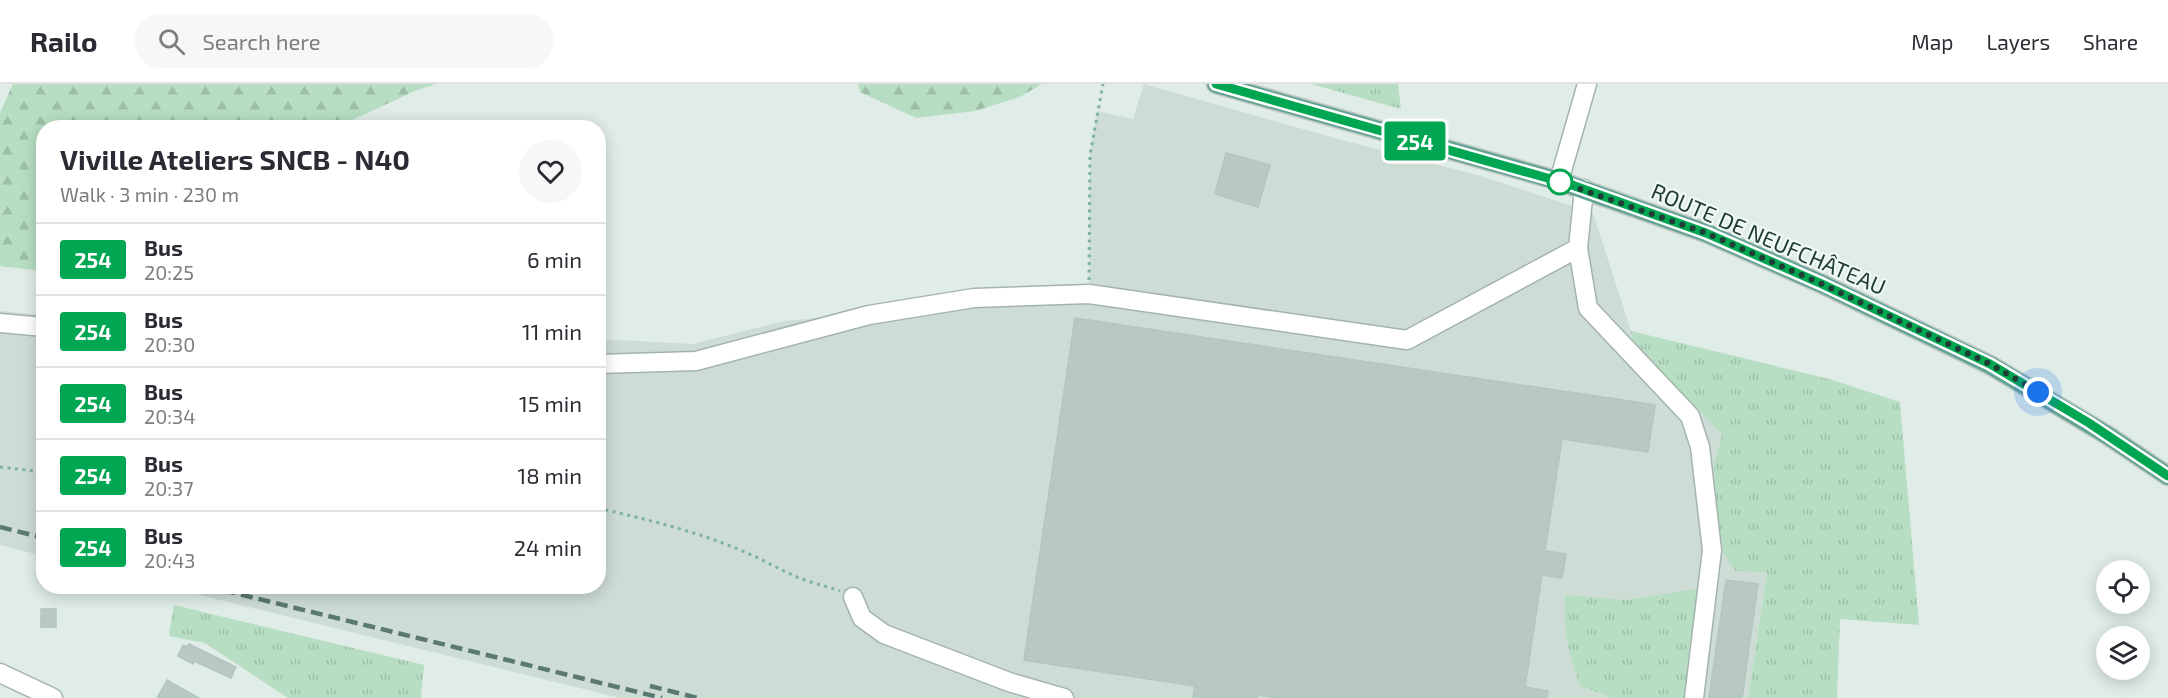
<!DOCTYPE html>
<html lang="en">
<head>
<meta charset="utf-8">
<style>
  :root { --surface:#fff; --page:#f7f7f7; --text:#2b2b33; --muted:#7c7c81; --line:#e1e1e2 }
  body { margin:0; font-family:"Exo 2",sans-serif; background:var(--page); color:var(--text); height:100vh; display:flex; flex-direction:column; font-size:22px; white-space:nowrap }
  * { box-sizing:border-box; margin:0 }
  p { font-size:20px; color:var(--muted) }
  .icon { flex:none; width:33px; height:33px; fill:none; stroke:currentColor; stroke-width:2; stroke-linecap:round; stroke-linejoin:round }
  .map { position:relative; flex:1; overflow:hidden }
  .sheet { position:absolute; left:36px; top:36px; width:570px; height:474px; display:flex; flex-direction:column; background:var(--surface); border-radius:24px; box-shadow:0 3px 15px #0003 }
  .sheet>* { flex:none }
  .badge { padding:0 12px; border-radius:4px; font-size:21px; line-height:39px }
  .controls { position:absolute; left:2096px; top:476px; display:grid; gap:12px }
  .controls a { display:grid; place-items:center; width:54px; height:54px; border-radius:50%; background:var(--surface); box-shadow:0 3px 15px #0003; font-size:30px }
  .you { position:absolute; width:30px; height:30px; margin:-15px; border:4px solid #fff; border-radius:50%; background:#1a73e8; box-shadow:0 0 0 9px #1a73e833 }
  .map>.badge { position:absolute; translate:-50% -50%; box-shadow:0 0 0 3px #fff }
  .round { display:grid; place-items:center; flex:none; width:63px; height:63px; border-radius:32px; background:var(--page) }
  .head { display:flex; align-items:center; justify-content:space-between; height:102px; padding:0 24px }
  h1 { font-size:28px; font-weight:700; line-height:45px }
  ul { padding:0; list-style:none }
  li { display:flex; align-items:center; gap:18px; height:72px; padding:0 24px; border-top:2px solid var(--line) }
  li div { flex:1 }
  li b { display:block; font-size:22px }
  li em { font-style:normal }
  li .badge { min-width:66px; font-weight:700; text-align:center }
  header { display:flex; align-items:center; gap:36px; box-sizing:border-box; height:84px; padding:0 30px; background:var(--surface); border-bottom:2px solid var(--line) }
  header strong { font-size:28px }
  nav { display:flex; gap:33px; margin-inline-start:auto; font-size:21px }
  .search { width:420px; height:54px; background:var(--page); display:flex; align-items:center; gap:15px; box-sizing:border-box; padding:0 21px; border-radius:33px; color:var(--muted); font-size:22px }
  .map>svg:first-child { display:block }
  .built { fill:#cedcd6 }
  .grass { fill:url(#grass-tufts) }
  .forest { fill:url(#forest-firs) }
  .building { fill:#b8c9c3; stroke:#b2c5be; stroke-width:1.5 }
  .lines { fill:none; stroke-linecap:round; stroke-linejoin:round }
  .minor-casing { stroke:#a3b4ae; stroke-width:21 }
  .major-casing { stroke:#c1c9c6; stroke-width:21 }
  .path { stroke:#7fb1a2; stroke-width:3; stroke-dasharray:3 4.5; stroke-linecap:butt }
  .minor { stroke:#fff; stroke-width:18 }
  .major { stroke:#62a393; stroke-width:18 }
  .rail { stroke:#5a7971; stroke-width:4.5; stroke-dasharray:12 6; stroke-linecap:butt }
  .line-casing { stroke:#fff; stroke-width:14 }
  .line { stroke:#00a651; stroke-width:9 }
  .walk { stroke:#203d35; stroke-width:6; stroke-dasharray:0 10.8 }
  .stop-dot { fill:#fff; stroke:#00a651; stroke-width:3 }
  .labels { text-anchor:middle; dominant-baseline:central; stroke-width:4.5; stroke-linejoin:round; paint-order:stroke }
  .street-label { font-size:22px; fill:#203d35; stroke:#f0f8f4 }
</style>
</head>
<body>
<header>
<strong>Railo</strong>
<div class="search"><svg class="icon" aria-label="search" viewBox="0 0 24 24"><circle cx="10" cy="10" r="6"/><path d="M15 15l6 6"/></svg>Search here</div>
<nav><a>Map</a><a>Layers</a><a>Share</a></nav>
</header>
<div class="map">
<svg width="2168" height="614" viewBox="0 0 2168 614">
  <defs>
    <pattern id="grass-tufts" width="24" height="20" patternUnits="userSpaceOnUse" patternTransform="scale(1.5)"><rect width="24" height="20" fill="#b7dec2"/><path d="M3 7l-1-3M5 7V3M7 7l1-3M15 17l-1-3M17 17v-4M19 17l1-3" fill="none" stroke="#9dbfa7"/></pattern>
    <pattern id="forest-firs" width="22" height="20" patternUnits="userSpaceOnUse" patternTransform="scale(1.5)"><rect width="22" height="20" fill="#b7dec2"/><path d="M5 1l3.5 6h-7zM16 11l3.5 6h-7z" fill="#9dbfa7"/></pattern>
  </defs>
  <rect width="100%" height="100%" fill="#e0ece7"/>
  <path class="built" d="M1144,0l198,56 139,36 112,37 38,118 1,10 90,93 -8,29 53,109 -19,126h-1128l-453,-111 431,-1 1,-247 94,5 91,-23 305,-27 1,-139 7,-44 36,8z
    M0,227l43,4v241l-43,-11z"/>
  <path class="grass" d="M1311,0h87l3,25z
    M1631,247l198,48 71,23 19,223 -79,-6 -3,79h-89l19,-126 -32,-1 -17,-27 -4,-81 8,-29 -90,-93z
    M1701,504l-15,110h-73l-33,-12c-10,-30 -19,-59 -14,-91l60,5z
    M174,521l250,60 -3,33h-133l-83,-55 -36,-7z"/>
  <path class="forest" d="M13,0h423l-19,6 -80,37 -293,1 -1,143 -43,-5v-153z
    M858,0h184l-22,13 -45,14 -59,7 -56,-26z"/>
  <path class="building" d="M1226,69l44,12 -12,42 -43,-13z
    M1075,234l580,87 -7,47 -86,-13 -17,112 21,3 -4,24 -20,-3 -17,112 23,4 -1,7h-268l-22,-3v3h-64l2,-12 -171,-26z
    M1726,496l32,4 -16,114h-33z
    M41,525h15v18h-15z
    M189,560l47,23 -5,11 -37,-17 -1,3 -15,-8 5,-11 4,2z
    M167,596l5,3 27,15h-42z"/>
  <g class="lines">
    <g class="minor-casing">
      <path id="minor" d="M1559,97l28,-97
        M1584,105l-6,59 10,60 102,108 10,31 12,103 -18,148
        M0,239l44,4
        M598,280l98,-3 173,-46 105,-17 115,-4 318,46 171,-92
        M853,513l9,21 22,16 125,48 55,16
        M0,589l53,25"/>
    </g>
    <g class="major-casing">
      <path id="major" d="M1216,0l343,97 147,52 116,51 168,81 117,70 61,41"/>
    </g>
    <path class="path" d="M1089,196l1,-125 13,-71
      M0,383l44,5
      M598,424c51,12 102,24 149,45 17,7 33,17 50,24 14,6 29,9 43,14"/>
    <use href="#minor" class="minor"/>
    <use href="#major" class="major"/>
    <path class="rail" d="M0,443l44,11
      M206,502l456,112
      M650,602l48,12"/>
  </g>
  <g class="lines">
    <g class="line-casing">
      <path id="line" d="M1216,0l356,101 134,48 116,51 168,80 99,59 79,53"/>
    </g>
    <use href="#line" class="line"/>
    <path class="walk" d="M1560,98l146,51 116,51 168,80 48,28"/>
  </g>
  <circle class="stop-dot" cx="1560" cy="98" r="12"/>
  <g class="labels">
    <g class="street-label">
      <text transform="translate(1769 154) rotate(23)">ROUTE DE NEUFCHÂTEAU</text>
    </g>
  </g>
</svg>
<div class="controls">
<a><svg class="icon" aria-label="locate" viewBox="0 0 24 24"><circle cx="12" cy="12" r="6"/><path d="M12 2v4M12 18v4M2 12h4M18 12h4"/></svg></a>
<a><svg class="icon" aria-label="layers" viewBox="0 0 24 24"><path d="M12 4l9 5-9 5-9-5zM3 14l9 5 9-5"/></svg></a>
</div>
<div class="you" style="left:2038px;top:308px"></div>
<b class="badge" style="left:1415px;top:57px;background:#00a651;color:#fff">254</b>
<section class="sheet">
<div class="head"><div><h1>Viville Ateliers SNCB - N40</h1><p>Walk · 3 min · 230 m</p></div><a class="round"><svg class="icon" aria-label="heart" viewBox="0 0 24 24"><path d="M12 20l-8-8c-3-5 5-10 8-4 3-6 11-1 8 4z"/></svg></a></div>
<ul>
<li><span class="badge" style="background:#00a651;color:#fff">254</span><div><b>Bus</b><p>20:25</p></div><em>6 min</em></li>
<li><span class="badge" style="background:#00a651;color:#fff">254</span><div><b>Bus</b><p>20:30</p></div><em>11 min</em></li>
<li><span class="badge" style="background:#00a651;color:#fff">254</span><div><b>Bus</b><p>20:34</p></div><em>15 min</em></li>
<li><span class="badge" style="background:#00a651;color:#fff">254</span><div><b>Bus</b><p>20:37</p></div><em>18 min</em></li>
<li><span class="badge" style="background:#00a651;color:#fff">254</span><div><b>Bus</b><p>20:43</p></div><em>24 min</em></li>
</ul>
</section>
</div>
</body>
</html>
